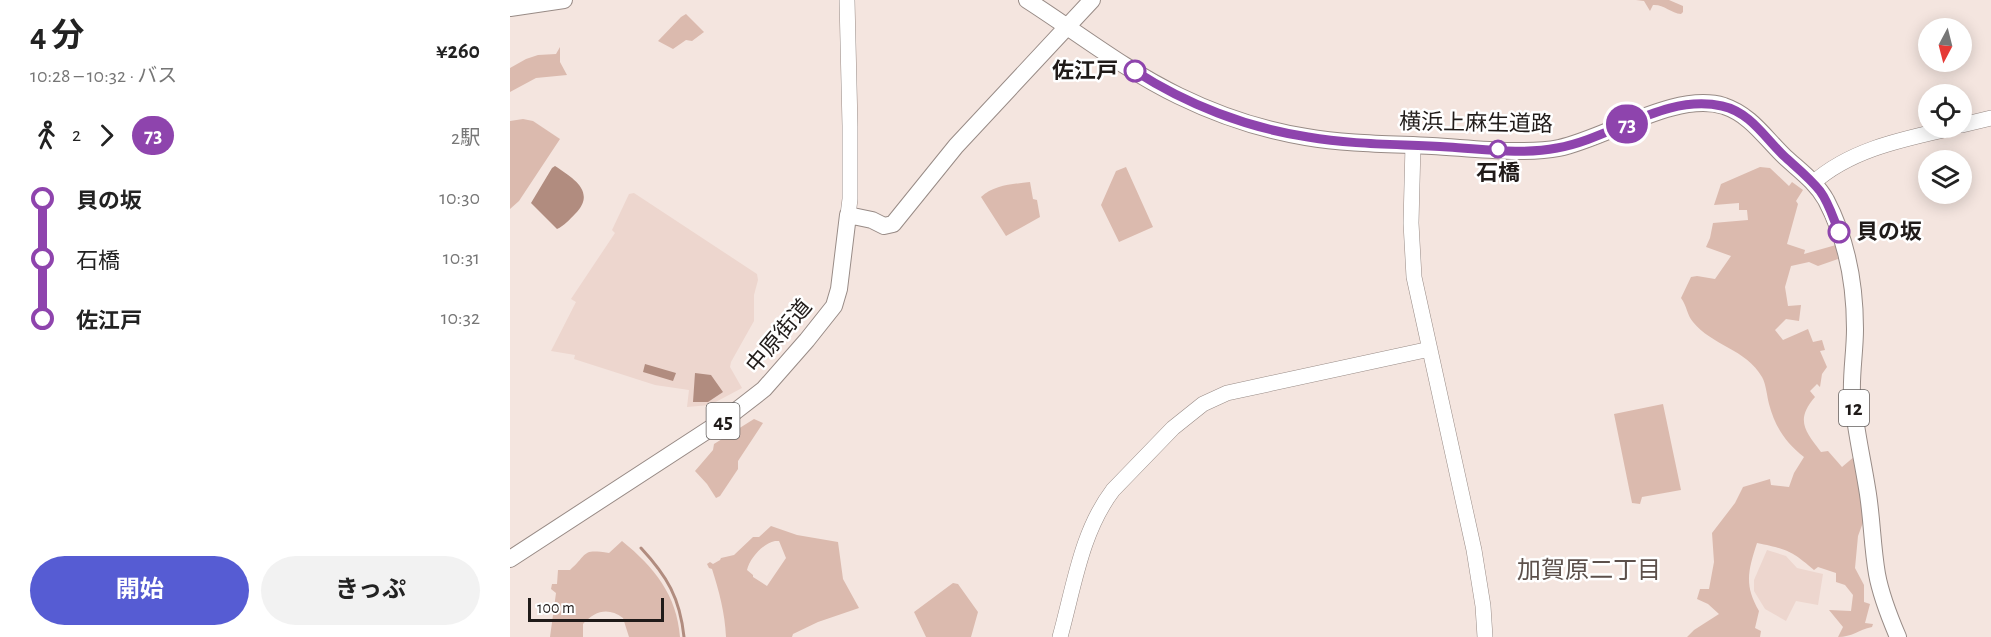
<!DOCTYPE html>
<html lang="ja">
<head>
<meta charset="utf-8">
<style>
  :root { --surface:#fff; --page:#f2f2f2; --text:#222; --muted:#767676; --accent:#565cd3 }
  body { margin:0; font-family:"Alegreya Sans","Noto Sans JP",sans-serif; background:var(--page); color:var(--text); height:100vh; display:flex; flex-direction:column; font-size:22px; white-space:nowrap }
  * { box-sizing:border-box; margin:0 }
  p { font-size:20px; color:var(--muted) }
  .icon { flex:none; width:33px; height:33px; fill:none; stroke:currentColor; stroke-width:2; stroke-linecap:round; stroke-linejoin:round }
  .map { position:relative; flex:1; overflow:hidden }
  .drawer { display:flex; flex-direction:column; background:var(--surface); width:510px }
  .drawer>* { flex:none }
  .badge { padding:0 12px; border-radius:20px; font-size:21px; line-height:39px }
  .needle { width:39px; rotate:187deg }
  .buttons { position:absolute; left:1408px; top:18px; display:grid; gap:12px }
  .buttons a { display:grid; place-items:center; width:54px; height:54px; border-radius:50%; background:var(--surface); box-shadow:0 3px 15px #0003; font-size:30px }
  .scale { position:absolute; left:18px; bottom:15px; width:136px; box-sizing:border-box; padding-left:6px; border:3px solid #201b19; border-top:0; font-size:16px; line-height:21px; white-space:nowrap; color:#201b19; -webkit-text-stroke:4px #fff; paint-order:stroke }
  .map>.badge { position:absolute; translate:-50% -50%; box-shadow:0 0 0 3px #fff }
  .legs { display:flex; align-items:center; gap:9px; height:66px; padding:0 30px; font-size:20px }
  .legs p { margin-inline-start:auto }
  .head { display:flex; align-items:center; justify-content:space-between; height:102px; padding:0 30px }
  h1 { font-size:33px; font-weight:700; line-height:45px }
  .primary-button { display:flex; gap:12px; margin-top:auto; padding:12px 30px }
  .primary-button a { flex:1; height:69px; border-radius:36px; background:var(--accent); color:#fff; font-size:24px; font-weight:700; line-height:69px; text-align:center }
  .primary-button a+a { background:var(--page); color:var(--text) }
  ul { padding:0 30px; list-style:none }
  li { display:flex; align-items:center; gap:21px; height:60px; font-size:22px }
  li i { display:grid; place-items:center; width:9px; height:100%; margin:0 8px; background:currentColor }
  li i::after { content:''; width:15px; height:15px; margin:-8px; border:4px solid; border-radius:50%; background:var(--surface) }
  li p { margin-inline-start:auto }
  li:first-child i { background:linear-gradient(#0000 50%,currentColor 0) }
  li:last-child i { background:linear-gradient(currentColor 50%,#0000 0) }
  main { display:flex; flex:1; min-height:0 }
  .map>svg:first-child { display:block }
  .built { fill:#edd6ce }
  .green { fill:#dbbaae; fill-rule:evenodd }
  .water { fill:#b18c7f }
  .lines { fill:none; stroke-linecap:round; stroke-linejoin:round }
  .stream { stroke:#b18c7f; stroke-width:3 }
  .secondary-casing { stroke:#988b86; stroke-width:16 }
  .primary-casing { stroke:#988b86; stroke-width:18 }
  .secondary { stroke:#fff; stroke-width:15 }
  .primary { stroke:#fff; stroke-width:16 }
  .line-1-casing { stroke:#fff; stroke-width:14 }
  .line-1 { stroke:#8e44ad; stroke-width:9 }
  .stop-1-dot { fill:#fff; stroke:#8e44ad; stroke-width:3 }
  .labels { text-anchor:middle; dominant-baseline:central; stroke-width:5; stroke-linejoin:round; paint-order:stroke }
  .shield { fill:#fff; stroke:#635f5e; stroke-width:1.5 }
  .shield-label { font-size:21px; font-weight:bold; fill:#201b19 }
  .stop-label { font-size:22px; font-weight:bold; fill:#201b19; stroke:#fff; text-anchor:end }
  .street-label { font-size:22px; fill:#201b19; stroke:#fff }
  .neighbourhood-label { font-size:24px; fill:#5c504b; stroke:#fff }
</style>
</head>
<body>
<main>
<section class="drawer">
<div class="head"><div><h1>4 分</h1><p>10:28 – 10:32 · バス</p></div><b>¥260</b></div>
<div class="legs"><svg class="icon" aria-label="walk" viewBox="0 0 24 24"><circle cx="13" cy="4" r="2"/><path d="M13 8l-2 6 4 7M11 14l-3 7M7 12l3-4h3l4 4"/></svg>2<svg class="icon" aria-label="forward" viewBox="0 0 24 24"><path d="M9 5l7 7-7 7"/></svg><b class="badge" style="background:#8e44ad;color:#fff">73</b><p>2駅</p></div>
<ul>
<li><i style="color:#8e44ad"></i><b>貝の坂</b><p>10:30</p></li>
<li><i style="color:#8e44ad"></i><span>石橋</span><p>10:31</p></li>
<li><i style="color:#8e44ad"></i><b>佐江戸</b><p>10:32</p></li>
</ul>
<div class="primary-button"><a>開始</a><a>きっぷ</a></div>
</section>
<div class="map">
<svg width="1481" height="637" viewBox="0 0 1481 637">
  <rect width="100%" height="100%" fill="#f4e5df"/>
  <path class="built" d="M124,193l123,81 1,6 -4,15v26l-23,41 -1,5 12,21 -32,17 -23,2 2,-17 -34,-5 -81,-26 1,-4 -24,-4 25,-49 -5,-3 44,-66 -3,-3 17,-36z
    M1257,550l19,6 11,12 26,6 -5,31 -22,-4 -10,20 -21,-12 -11,-18v-11z"/>
  <path class="green" d="M1126,0h33l14,6v6l-2,2c-10,-1 -18,-10 -28,-9l-3,6 -6,-10z
    M176,14l18,18 -12,9 -6,-1 -13,9 -15,-8 23,-24z
    M50,47v15l7,13 -31,3 -26,14v-24l16,-9 12,-4 18,-1z
    M13,119l10,2 27,18 -41,62 -9,8v-88z
    M616,167l27,60 -34,15 -18,-37 15,-34z
    M1250,167l10,1 19,18 3,-4 11,8 -7,11 2,3 -11,40 18,6 -1,4 32,-9 2,14 -20,7 -9,-4 -18,4 -6,21 3,19 13,-1 -2,16 -13,-2 -11,11 8,10 25,-11 5,13 9,-2 3,10 -5,1 7,16 -5,7 -2,13 -3,-3 -7,7 5,6c-20,23 -10,34 6,55l7,-1 14,16 13,-11 10,61 -7,19 -3,32 9,17v17l6,2 -5,19 8,1 -1,3c-14,3 -20,10 -34,10l5,-10 -14,-17 22,1 2,-16 -8,-10 -9,-3v-9l-18,-6 -4,3c-23,-20 -28,-21 -57,-27 -9,28 -13,42 2,68l-4,17 6,3 -1,6h-73l7,-7 25,-16 -11,-10 -11,-5 3,-10h9l5,-27 -2,-29 23,-30 8,-16 27,-8 1,6 18,2 5,-14 10,-16c-18,-14 -29,-30 -35,-53 -2,-8 -3,-20 -7,-27 -16,-28 -51,-32 -69,-55 -6,-7 -6,-16 -12,-24l10,-21 6,-1 18,3 16,-23 -25,-9 4,-9 3,-15 35,-3 -1,-10h-8v-7l-25,2 7,-21z
    M520,182l3,17 4,1 3,17 -34,19 -25,-39c13,-12 32,-13 49,-15z
    M1153,404l18,86 -39,7 -2,7 -8,-1 -18,-89z
    M244,419l9,4 -25,38v8l-18,27 -4,2 -9,-14 -12,-13 18,-21 1,-6z
    M261,526l26,9 41,7 5,37 16,29 -41,14 -25,12 -1,3h-66c-1,-24 -7,-46 -14,-68l-3,-1 -2,-4 3,-2 3,2 7,-4 1,-2 13,-3 19,-18h6zM265,541h4l7,17 -19,28 -14,-9v-2l-6,-5c3,-12 15,-26 28,-29z
    M112,541c32,26 55,54 58,96h-51l-6,-19c-15,-11 -28,-7 -40,6v13h-33l6,-44 -5,-4 1,-5h5l1,-14h12c19,-17 11,-21 39,-17z
    M443,583l5,1 20,28 -7,25h-45l-12,-25z"/>
  <path class="water" d="M45,166c18,12 42,26 20,48 -5,5 -11,12 -18,15l-26,-26 21,-35z
    M135,364l31,9 -3,8 -30,-9z
    M185,373l16,2 12,17 -15,10h-15z"/>
  <g class="lines">
    <path class="stream" d="M131,548c26,28 39,50 43,89"/>
    <g class="secondary-casing">
      <path id="secondary" d="M337,0l3,126v73l-2,16
        M1452,125l29,-7
        M903,145l-2,78 3,54 60,273 9,56 2,31
        M1303,183c38,-34 91,-44 139,-55
        M550,637c14,-50 21,-105 53,-147l60,-62 30,-24 24,-11 203,-44"/>
    </g>
    <g class="primary-casing">
      <path id="primary" d="M517,0c50,32 98,70 152,96 39,19 84,34 127,41 41,7 84,7 126,9 37,2 92,9 127,2 48,-10 116,-57 165,-42 27,9 41,32 61,51 14,13 31,25 41,43 21,40 29,84 29,129 0,22 -4,44 -3,66 3,32 10,62 15,93 5,28 5,57 10,86 4,22 12,42 21,63
        M0,8l54,-8
        M0,559l218,-142 36,-28 43,-49 27,-34 5,-17 9,-74 24,5 12,6 9,-2 63,-78 136,-146"/>
    </g>
    <use href="#secondary" class="secondary"/>
    <use href="#primary" class="primary"/>
  </g>
  <g class="lines">
    <g class="line-1-casing">
      <path id="line-1" d="M625,71c51,33 112,57 173,66 46,8 93,7 140,10 35,2 74,8 109,1 54,-9 108,-55 165,-42 28,6 43,32 62,50 12,11 26,22 36,35 9,12 13,27 19,41"/>
    </g>
    <use href="#line-1" class="line-1"/>
  </g>
  <g class="stop-1-dot">
    <circle cx="625" cy="71" r="10"/>
    <circle cx="988" cy="149" r="8"/>
    <circle cx="1329" cy="232" r="10"/>
  </g>
  <g class="labels">
    <g class="shield">
      <rect x="1329" y="390" width="30" height="36" rx="4.5"/>
      <rect x="196.5" y="403" width="33" height="36" rx="4.5"/>
    </g>
    <g class="shield-label">
      <text x="1344" y="408">12</text>
      <text x="213" y="421">45</text>
    </g>
    <g class="stop-label">
      <text x="608" y="71">佐江戸</text>
      <text x="988" y="173" text-anchor="middle">石橋</text>
      <text x="1346" y="232" text-anchor="start">貝の坂</text>
    </g>
    <g class="street-label">
      <text transform="translate(966 123) rotate(1)">横浜上麻生道路</text>
      <text transform="translate(269 336) rotate(-50)">中原街道</text>
    </g>
    <g class="neighbourhood-label">
      <text x="1079" y="571">加賀原二丁目</text>
    </g>
  </g>
</svg>
<div class="buttons">
<a><svg class="needle" viewBox="-14 -14 28 28"><path d="M0-13l5 13h-10z" fill="#e53935"/><path d="M0 13l5-13h-10z" fill="#767676"/></svg></a>
<a><svg class="icon" aria-label="locate" viewBox="0 0 24 24"><circle cx="12" cy="12" r="6"/><path d="M12 2v4M12 18v4M2 12h4M18 12h4"/></svg></a>
<a><svg class="icon" aria-label="layers" viewBox="0 0 24 24"><path d="M12 4l9 5-9 5-9-5zM3 14l9 5 9-5"/></svg></a>
</div>
<div class="scale">100 m</div>
<b class="badge" style="left:1117px;top:124px;background:#8e44ad;color:#fff">73</b>
</div>
</main>
</body>
</html>
